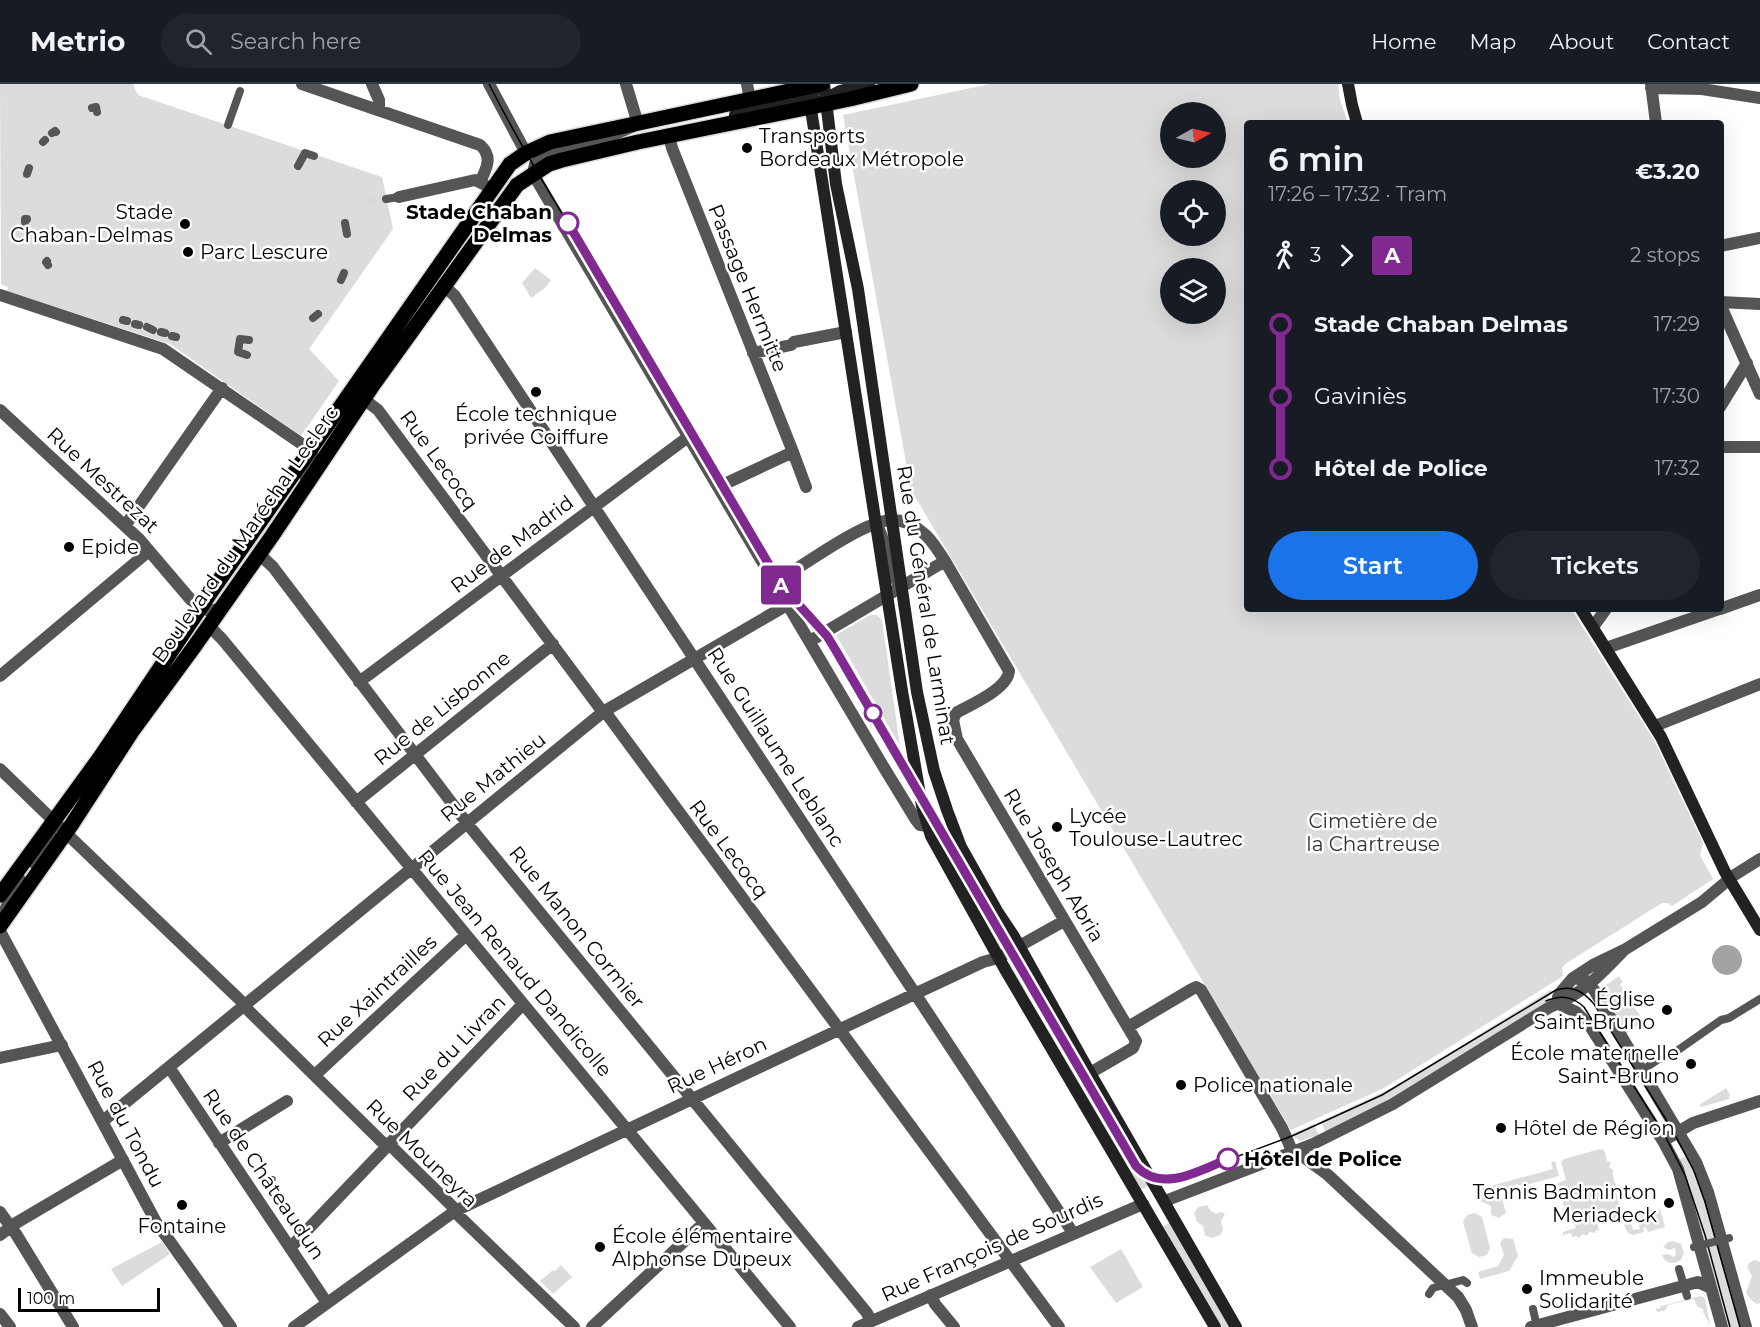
<!DOCTYPE html>
<html lang="en">
<head>
<meta charset="utf-8">
<style>
  :root { --surface:#171b24; --page:#20242c; --text:#f1f3f6; --muted:#9ea1a6; --line:#363941; --accent:#1a73e8 }
  body { margin:0; font-family:Montserrat,sans-serif; background:var(--page); color:var(--text); height:100vh; display:flex; flex-direction:column; font-size:22px; white-space:nowrap }
  * { box-sizing:border-box; margin:0 }
  p { font-size:20px; color:var(--muted) }
  .icon { flex:none; width:33px; height:33px; fill:none; stroke:currentColor; stroke-width:2; stroke-linecap:round; stroke-linejoin:round }
  .map { position:relative; flex:1; overflow:hidden }
  .drawer { position:absolute; left:1244px; top:36px; width:480px; height:492px; display:flex; flex-direction:column; background:var(--surface); border-radius:6px; box-shadow:0 6px 24px #0002 }
  .drawer>* { flex:none }
  .badge { padding:0 12px; border-radius:4px; font-size:21px; line-height:39px }
  .needle { width:39px; rotate:82deg }
  .controls { position:absolute; left:1160px; top:18px; display:grid; gap:12px }
  .controls a { display:grid; place-items:center; width:66px; height:66px; border-radius:50%; background:var(--surface); box-shadow:0 6px 24px #0002; font-size:30px }
  .scale { position:absolute; left:18px; bottom:15px; width:142px; box-sizing:border-box; padding-left:6px; border:3px solid #000; border-top:0; font-size:16px; line-height:21px; white-space:nowrap; color:#000; -webkit-text-stroke:4px #fff; paint-order:stroke }
  .map>.badge { position:absolute; translate:-50% -50%; box-shadow:0 0 0 3px #fff }
  .legs { display:flex; align-items:center; gap:9px; height:66px; padding:0 24px; font-size:20px }
  .legs p { margin-inline-start:auto }
  .headline { display:flex; align-items:center; justify-content:space-between; height:102px; padding:0 24px }
  h1 { font-size:33px; font-weight:600; line-height:45px }
  .button { display:flex; gap:12px; margin-top:auto; padding:12px 24px }
  .button a { flex:1; height:69px; border-radius:36px; background:var(--accent); color:#fff; font-size:24px; font-weight:600; line-height:69px; text-align:center }
  .button a+a { background:var(--page); color:var(--text) }
  ul { padding:0 24px; list-style:none }
  li { display:flex; align-items:center; gap:21px; height:72px; font-size:22px }
  li i { display:grid; place-items:center; width:9px; height:100%; margin:0 8px; background:currentColor }
  li i::after { content:''; width:15px; height:15px; margin:-8px; border:4px solid; border-radius:50%; background:var(--surface) }
  li p { margin-inline-start:auto }
  li:first-child i { background:linear-gradient(#0000 50%,currentColor 0) }
  li:last-child i { background:linear-gradient(currentColor 50%,#0000 0) }
  header { display:flex; align-items:center; gap:36px; box-sizing:border-box; height:84px; padding:0 30px; background:var(--surface); border-bottom:2px solid var(--line) }
  header strong { font-size:28px }
  nav { display:flex; gap:33px; margin-inline-start:auto; font-size:21px }
  .search { width:420px; height:54px; background:var(--page); display:flex; align-items:center; gap:15px; box-sizing:border-box; padding:0 21px; border-radius:33px; color:var(--muted); font-size:22px }
  .map>svg:first-child { display:block }
  .green { fill:#dcdcdc; fill-rule:evenodd }
  .water { fill:#a3a3a3 }
  .lines { fill:none; stroke-linecap:round; stroke-linejoin:round }
  .pedestrian-tunnel { stroke:#d9d9d9; stroke-width:8; stroke-dasharray:8 4; stroke-linecap:butt }
  .primary-casing { stroke:#dbdbdb; stroke-width:18 }
  .pedestrian { stroke:#555; stroke-width:8 }
  .minor { stroke:#555; stroke-width:12 }
  .tertiary { stroke:#555; stroke-width:12 }
  .secondary { stroke:#222; stroke-width:12 }
  .primary { stroke:#000; stroke-width:15 }
  .tram { stroke:#000; stroke-width:1.5 }
  .pedestrian-bridge { stroke:#555; stroke-width:8 }
  .line-1-casing { stroke:#fff; stroke-width:14 }
  .line-1 { stroke:#802990; stroke-width:9 }
  .poi-dot { fill:#000; stroke:#fff; stroke-width:2 }
  .stop-1-dot { fill:#fff; stroke:#802990; stroke-width:3 }
  .labels { text-anchor:middle; dominant-baseline:central; stroke-width:5; stroke-linejoin:round; paint-order:stroke }
  .poi-label { font-size:20px; fill:#000; stroke:#fff; text-anchor:start }
  .stop-label { font-size:20px; font-weight:bold; fill:#000; stroke:#fff; text-anchor:end }
  .street-label { font-size:20px; fill:#000; stroke:#fff }
  .park-label { font-size:20px; fill:#333; stroke:#fff }
</style>
</head>
<body>
<header>
<strong>Metrio</strong>
<div class="search"><svg class="icon" aria-label="search" viewBox="0 0 24 24"><circle cx="10" cy="10" r="6"/><path d="M15 15l6 6"/></svg>Search here</div>
<nav><a>Home</a><a>Map</a><a>About</a><a>Contact</a></nav>
</header>
<div class="map">
<svg width="1760" height="1243" viewBox="0 0 1760 1243">
  <rect width="100%" height="100%" fill="#fff"/>
  <path class="green" d="M0,0h133l5,11 244,82 11,52 -84,120 30,32 -38,55 -131,-92 -163,-53 1,-4 -7,-3z
    M990,0h348l2,16 8,23h-102v486h325l83,131 49,103 -3,12 13,24 -41,27 -4,-3h-6l-97,61 -3,4 1,8 -179,112 -93,42 -380,-640 -68,-375zM1170,28h45v46h-45zM1170,106h45v46h-45zM1170,184h45v46h-45z
    M535,184l16,12 -6,8 -14,10 -9,-15z
    M870,531h7l5,5 18,126 -64,-111z
    M903,675l9,16 4,26 -22,-38z
    M927,717l84,141 -12,7 -64,-112z
    M1020,874l129,228 -9,4 -110,-192 -23,-34z
    M1619,892l4,6 -3,2 24,38 -19,12 -26,-44z
    M1552,905l-4,11 -5,6 -157,96 -61,30 -4,-11 75,-35z
    M1726,1004l4,7 -1,4 -28,8 -2,-2z
    M1314,1040l5,11 -19,6 -9,-7z
    M1600,1065l4,1 3,11 4,2 -2,4 4,3c0,8 0,11 5,18l-2,4 6,23 -9,4 -4,-2 -3,3 -4,-1 -1,3 -4,1 2,7 -4,1 1,2 -6,-1 -4,4 -3,-2 -5,4 -1,-2 -5,1 -1,-4 -8,2v-3l13,-4 -3,-10 -8,2 -3,-11 2,-1 -1,-6 2,-4 -4,-3 1,-5 -3,-2 -1,-5 8,-3 -5,-18 3,-3z
    M1689,1070l7,15 46,158h-15l-50,-166z
    M1555,1077l4,15 -37,10 -6,-2 -4,5 -12,3 6,21 -7,5 -8,-3v-9l-11,-5 -4,-11 77,-21 -2,-7z
    M1207,1121l4,6 5,3 5,-2 4,2 -4,7 2,9 -3,5 -9,3 -6,-3 -2,-9 -6,-4 -3,-9 4,-6z
    M1660,1125l5,18 -17,5 -2,-5 -3,1 1,4 -11,3 -5,-2 -4,-8 7,-2 2,7 7,-1 -2,-8 7,-8z
    M1475,1129l7,4 8,31 -3,7 -8,2 -7,-4 -9,-31 4,-7z
    M1171,1138l60,105h-9l-60,-100z
    M1504,1154l9,1 5,17 -9,15 -29,8 -2,-7 20,-6 6,-11 -4,-12z
    M1673,1157l8,3 3,9 -3,7c-8,5 -15,4 -19,-5l7,-1 4,3 3,-2 -1,-7 -6,2 -6,-3 5,-5z
    M162,1158l8,12 -48,32 -11,-17z
    M1121,1165l22,38 -27,16 -26,-36z
    M1754,1176l6,2v41l-3,1 -6,-4 -5,-7 6,-17 -5,-9 2,-4z
    M561,1181l11,12 -19,17 -13,-13 13,-11 2,1z
    M1701,1212l4,2 5,27 -7,-13 1,-2 -7,-4 -3,-7 -26,6 -2,5 -8,2 -2,-2v-2l3,1 2,-3z"/>
  <path class="water" d="M1712 876a15 15 0 1 1 30 0a15 15 0 1 1-30 0Z"/>
  <g class="lines">
    <path class="pedestrian-tunnel" d="M368,119l18,-4"/>
    <g class="primary-casing">
      <path id="primary" d="M0,811l101,-139 110,-164 299,-428 16,-11 24,-11 272,-58
        M0,842l72,-102 61,-94 61,-83 78,-111 101,-151 144,-200 32,-21 13,-4 76,-18 212,-43 61,-15"/>
    </g>
    <path class="pedestrian" d="M92,24l4,-1 1,5
      M228,41l12,-34
      M52,49l3,-2 1,1
      M43,58l2,-2
      M298,82l7,-13 9,3
      M27,90l2,-6
      M386,115l13,-2
      M25,138v-3h2
      M345,139l2,11
      M47,177l-1,1 2,3
      M341,196l3,-7
      M313,234l5,-4
      M123,236l4,1
      M135,240l4,1
      M147,243l6,3
      M161,248l4,1
      M172,252l4,1
      M247,271l-9,-3 2,-13 9,1
      M1641,987l18,-12 12,-4 50,-35 8,-2 31,-19"/>
    <path class="minor" d="M302,0l178,61c13,11 7,23 0,37
      M372,0l7,16v10
      M489,0l37,69
      M626,0l12,40 -39,17 -55,15 -9,8 -2,10 350,592 33,54 4,5 8,1
      M747,0l3,16
      M1651,0l5,39
      M1651,4l51,1 58,9
      M669,52l3,12 121,304 -75,35
      M399,113l76,-17 10,5
      M1720,162l40,-8
      M443,201l12,11 618,937
      M0,211l163,54 149,102v13l-7,12
      M1720,218l40,2
      M1720,220l40,90
      M753,269l38,-8 3,-3 52,-10
      M357,310l21,16 221,297 10,10 450,610
      M1720,323l27,-44
      M0,326l139,129 52,61 18,11 11,-2
      M1720,363h40
      M793,368l13,35
      M125,442l97,-138
      M879,445l6,16 4,23 12,20
      M259,470l14,13 197,260 397,486 4,8
      M945,477l64,110c-1,18 -39,34 -53,42l-3,7 4,19 179,302 -3,7 -43,25
      M774,499c28,-16 88,-62 118,-63 11,0 22,5 30,12 10,7 16,19 23,29l-135,80
      M1720,525l40,-14
      M209,542l13,13 568,688
      M1593,543l13,-18
      M1606,564l113,-39
      M0,592l149,-125
      M359,598l329,-245
      M1655,642l105,-42
      M356,718l197,-158
      M66,749l174,167 9,11 132,130 13,8 58,57 7,10 115,111
      M35,780l12,-19 6,-22
      M2,833l17,-39
      M1128,943l64,-38 4,-2 5,3 81,138 11,25
      M0,974l62,-13
      M169,983l158,236
      M315,991l151,-140
      M103,1037l500,-409 184,-107
      M219,1059l68,-42
      M0,1128l16,22 57,93
      M0,1151l16,-12 107,-63
      M290,1164l233,-244
      M931,1211l4,9 19,23
      M0,1230l10,13
      M294,1243l161,-116 466,-220 62,-29 15,-4 66,-37
      M592,1243l112,-104"/>
    <path class="tertiary" d="M0,685l60,58
      M0,847l156,291 75,105
      M1573,894l12,2 9,10 102,172 12,30 38,135
      M1559,920l17,8 14,14 73,115 15,28 44,158
      M1559,920l-1,-7 3,-5 12,-14 20,-13 31,-15 78,-48 31,-26 27,-17
      M1663,1057l30,-18 67,-22
      M1301,1066l5,9 22,16 130,122 8,13 6,17
      M1165,1117l148,-57 80,-40 157,-97c34,-14 49,-31 74,-57
      M858,1243l285,-123
      M1531,1243l167,-45 13,6"/>
    <path class="secondary" d="M807,0l95,607 20,115 9,30 75,135 209,356
      M824,0l12,100 22,105 59,403 17,79 13,39 14,37 36,64 16,24 77,138 146,254
      M1348,0l4,21 5,18
      M820,18l20,-11 29,-7
      M735,31l68,-16 12,-8
      M1581,525l80,128 64,135 35,58"/>
    <use href="#primary" class="primary"/>
    <path class="tram" d="M489,0c39,77 86,150 130,224 54,91 104,186 161,275 15,24 39,42 55,66l297,511c11,16 26,22 45,19l115,-43 90,-41 174,-105c16,-5 27,1 38,14l78,125 22,42 11,31 35,125
      M1546,917c15,-6 26,-5 38,6l80,127 21,41 20,60 25,92"/>
    <path class="pedestrian-bridge" d="M1694,1163l35,-9
      M1679,1185l8,27
      M1429,1210l4,-6 30,-8 4,3
      M1533,1225l4,18"/>
  </g>
  <g class="lines">
    <g class="line-1-casing">
      <path id="line-1" d="M568,139l213,362 46,51 8,13 301,517c26,28 64,4 92,-7"/>
    </g>
    <use href="#line-1" class="line-1"/>
  </g>
  <g class="poi-dot">
    <circle cx="747" cy="64" r="6"/>
    <circle cx="185" cy="140" r="6"/>
    <circle cx="188" cy="168" r="6"/>
    <circle cx="536" cy="308" r="6"/>
    <circle cx="69" cy="463" r="6"/>
    <circle cx="1057" cy="743" r="6"/>
    <circle cx="1667" cy="926" r="6"/>
    <circle cx="1691" cy="980" r="6"/>
    <circle cx="1181" cy="1001" r="6"/>
    <circle cx="1501" cy="1044" r="6"/>
    <circle cx="1669" cy="1119" r="6"/>
    <circle cx="182" cy="1121" r="6"/>
    <circle cx="600" cy="1163" r="6"/>
    <circle cx="1527" cy="1205" r="6"/>
  </g>
  <g class="stop-1-dot">
    <circle cx="568" cy="139" r="10"/>
    <circle cx="873" cy="629" r="8"/>
    <circle cx="1228" cy="1075" r="10"/>
  </g>
  <g class="labels">
    <g class="poi-label">
      <text x="759" y="52">Transports<tspan x="759" dy="23">Bordeaux Métropole</tspan></text>
      <text x="173" y="128" text-anchor="end">Stade<tspan x="173" dy="23">Chaban-Delmas</tspan></text>
      <text x="200" y="168">Parc Lescure</text>
      <text x="536" y="330" text-anchor="middle">École technique<tspan x="536" dy="23">privée Coiffure</tspan></text>
      <text x="81" y="463">Epide</text>
      <text x="1069" y="732">Lycée<tspan x="1069" dy="23">Toulouse-Lautrec</tspan></text>
      <text x="1655" y="915" text-anchor="end">Église<tspan x="1655" dy="23">Saint-Bruno</tspan></text>
      <text x="1679" y="969" text-anchor="end">École maternelle<tspan x="1679" dy="23">Saint-Bruno</tspan></text>
      <text x="1193" y="1001">Police nationale</text>
      <text x="1513" y="1044">Hôtel de Région</text>
      <text x="1657" y="1108" text-anchor="end">Tennis Badminton<tspan x="1657" dy="23">Meriadeck</tspan></text>
      <text x="182" y="1142" text-anchor="middle">Fontaine</text>
      <text x="612" y="1152">École élémentaire<tspan x="612" dy="23">Alphonse Dupeux</tspan></text>
      <text x="1539" y="1194">Immeuble<tspan x="1539" dy="23">Solidarité</tspan></text>
    </g>
    <g class="stop-label">
      <text x="552" y="128">Stade Chaban<tspan x="552" dy="23">Delmas</tspan></text>
      <text x="1244" y="1075" text-anchor="start">Hôtel de Police</text>
    </g>
    <g class="street-label">
      <text transform="translate(748 204) rotate(68)">Passage Hermitte</text>
      <text transform="translate(439 376) rotate(54)">Rue Lecocq</text>
      <text transform="translate(103 396) rotate(43)">Rue Mestrezat</text>
      <text transform="translate(245 450) rotate(-55)">Boulevard du Maréchal Leclerc</text>
      <text transform="translate(512 460) rotate(-37)">Rue de Madrid</text>
      <text transform="translate(926 521) rotate(81)">Rue du Général de Larminat</text>
      <text transform="translate(442 624) rotate(-39)">Rue de Lisbonne</text>
      <text transform="translate(776 663) rotate(57)">Rue Guillaume Leblanc</text>
      <text transform="translate(493 693) rotate(-39)">Rue Mathieu</text>
      <text transform="translate(729 765) rotate(53)">Rue Lecocq</text>
      <text transform="translate(1054 781) rotate(59)">Rue Joseph Abria</text>
      <text transform="translate(577 843) rotate(51)">Rue Manon Cormier</text>
      <text transform="translate(515 879) rotate(50)">Rue Jean Renaud Dandicolle</text>
      <text transform="translate(377 907) rotate(-43)">Rue Xaintrailles</text>
      <text transform="translate(454 964) rotate(-46)">Rue du Livran</text>
      <text transform="translate(717 981) rotate(-25)">Rue Héron</text>
      <text transform="translate(126 1040) rotate(62)">Rue du Tondu</text>
      <text transform="translate(422 1069) rotate(44)">Rue Mouneyra</text>
      <text transform="translate(264 1090) rotate(56)">Rue de Châteaudun</text>
      <text transform="translate(992 1163) rotate(-24)">Rue François de Sourdis</text>
    </g>
    <g class="park-label">
      <text x="1373" y="737">Cimetière de<tspan x="1373" dy="23">la Chartreuse</tspan></text>
    </g>
  </g>
</svg>
<div class="controls">
<a><svg class="needle" viewBox="-14 -14 28 28"><path d="M0-13l5 13h-10z" fill="#e53935"/><path d="M0 13l5-13h-10z" fill="#9ea1a6"/></svg></a>
<a><svg class="icon" aria-label="locate" viewBox="0 0 24 24"><circle cx="12" cy="12" r="6"/><path d="M12 2v4M12 18v4M2 12h4M18 12h4"/></svg></a>
<a><svg class="icon" aria-label="layers" viewBox="0 0 24 24"><path d="M12 4l9 5-9 5-9-5zM3 14l9 5 9-5"/></svg></a>
</div>
<div class="scale">100 m</div>
<b class="badge" style="left:781px;top:501px;background:#802990;color:#fff">A</b>
<section class="drawer">
<div class="headline"><div><h1>6 min</h1><p>17:26 – 17:32 · Tram</p></div><b>€3.20</b></div>
<div class="legs"><svg class="icon" aria-label="walk" viewBox="0 0 24 24"><circle cx="13" cy="4" r="2"/><path d="M13 8l-2 6 4 7M11 14l-3 7M7 12l3-4h3l4 4"/></svg>3<svg class="icon" aria-label="forward" viewBox="0 0 24 24"><path d="M9 5l7 7-7 7"/></svg><b class="badge" style="background:#802990;color:#fff">A</b><p>2 stops</p></div>
<ul>
<li><i style="color:#802990"></i><b>Stade Chaban Delmas</b><p>17:29</p></li>
<li><i style="color:#802990"></i><span>Gaviniès</span><p>17:30</p></li>
<li><i style="color:#802990"></i><b>Hôtel de Police</b><p>17:32</p></li>
</ul>
<div class="button"><a>Start</a><a>Tickets</a></div>
</section>
</div>
</body>
</html>
